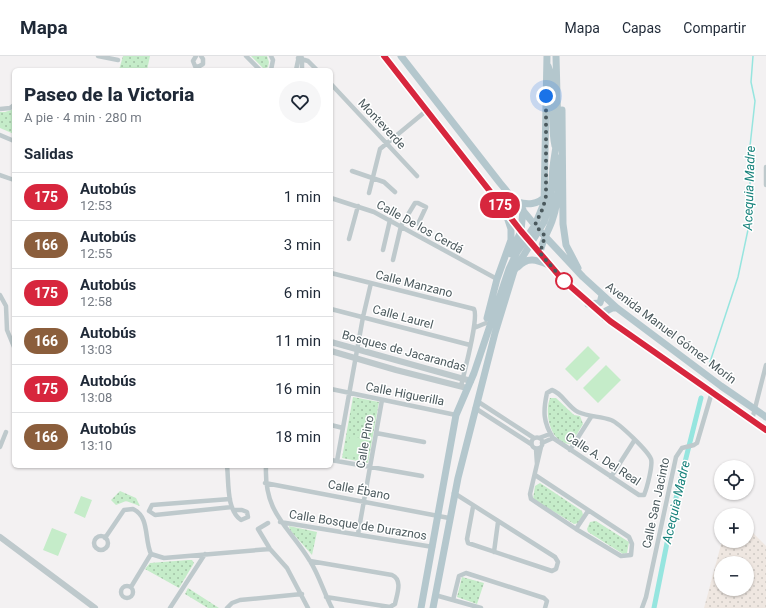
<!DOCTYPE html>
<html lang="es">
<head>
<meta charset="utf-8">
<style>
  :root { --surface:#fff; --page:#f6f6f7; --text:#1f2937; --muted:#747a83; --line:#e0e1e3 }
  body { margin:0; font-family:Roboto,sans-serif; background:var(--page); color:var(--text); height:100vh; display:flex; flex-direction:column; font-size:15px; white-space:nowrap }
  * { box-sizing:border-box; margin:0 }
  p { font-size:13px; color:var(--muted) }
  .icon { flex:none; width:22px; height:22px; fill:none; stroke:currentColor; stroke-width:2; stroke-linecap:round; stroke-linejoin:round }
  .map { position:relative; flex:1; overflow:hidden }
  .drawer { position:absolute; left:12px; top:12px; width:321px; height:400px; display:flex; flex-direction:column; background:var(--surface); border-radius:6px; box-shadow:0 1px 3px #0004 }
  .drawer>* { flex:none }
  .badge { padding:0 8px; border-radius:13px; font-size:14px; line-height:26px }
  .controls { position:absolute; left:714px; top:404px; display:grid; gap:8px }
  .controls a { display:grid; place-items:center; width:40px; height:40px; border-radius:50%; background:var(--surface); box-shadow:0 1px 3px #0004; font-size:20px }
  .you { position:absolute; width:20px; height:20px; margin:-10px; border:3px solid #fff; border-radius:50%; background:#1a73e8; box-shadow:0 0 0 6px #1a73e833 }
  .map>.badge { position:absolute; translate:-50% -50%; box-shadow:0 0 0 2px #fff }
  h2 { padding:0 12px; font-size:15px; line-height:36px }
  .round { display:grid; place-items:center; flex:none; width:42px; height:42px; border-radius:21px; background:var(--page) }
  .head { display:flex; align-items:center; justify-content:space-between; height:68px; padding:0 12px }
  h1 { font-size:19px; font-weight:800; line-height:30px }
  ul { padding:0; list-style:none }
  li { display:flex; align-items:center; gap:12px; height:48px; padding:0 12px; border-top:1px solid var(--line) }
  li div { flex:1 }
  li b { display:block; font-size:15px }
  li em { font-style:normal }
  li .badge { min-width:44px; font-weight:700; text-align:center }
  header { display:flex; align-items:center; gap:24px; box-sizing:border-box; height:56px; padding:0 20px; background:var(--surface); border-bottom:1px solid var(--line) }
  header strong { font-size:19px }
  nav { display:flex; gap:22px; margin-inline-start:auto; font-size:14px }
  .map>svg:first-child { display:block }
  .sand { fill:url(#sand-dots); fill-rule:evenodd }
  .park { fill:url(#park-dots) }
  .garden { fill:#c5ecc9 }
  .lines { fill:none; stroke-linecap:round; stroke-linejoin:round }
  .stream { stroke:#96e5df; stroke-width:1.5 }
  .canal { stroke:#96e5df; stroke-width:5 }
  .minor { stroke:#bec9cc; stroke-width:4.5 }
  .tertiary { stroke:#bec9cc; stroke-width:6 }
  .primary { stroke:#b4c7cd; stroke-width:7 }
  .line-casing { stroke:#fff; stroke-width:9 }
  .line { stroke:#d7263d; stroke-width:6 }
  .walk { stroke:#4b595d; stroke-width:4; stroke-dasharray:0 7.2 }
  .stop-dot { fill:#fff; stroke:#d7263d; stroke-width:2 }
  .labels { text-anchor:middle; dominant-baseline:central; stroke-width:3; stroke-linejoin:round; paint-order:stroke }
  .street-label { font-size:12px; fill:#4b595d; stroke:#fff }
  .water-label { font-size:13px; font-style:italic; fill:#18837c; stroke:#fff }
</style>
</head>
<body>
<header>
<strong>Mapa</strong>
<nav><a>Mapa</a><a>Capas</a><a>Compartir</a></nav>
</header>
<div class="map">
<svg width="766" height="552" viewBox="0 0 766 552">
  <defs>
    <pattern id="sand-dots" width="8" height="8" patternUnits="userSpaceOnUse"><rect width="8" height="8" fill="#efe7e1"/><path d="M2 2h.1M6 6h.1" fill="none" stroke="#cec8c3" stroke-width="1.8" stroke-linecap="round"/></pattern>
    <pattern id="park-dots" width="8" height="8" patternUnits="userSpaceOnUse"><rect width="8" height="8" fill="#c5ecc9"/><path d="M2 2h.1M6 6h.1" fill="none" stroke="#a2c2a6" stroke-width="1.8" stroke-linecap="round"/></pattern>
  </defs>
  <rect width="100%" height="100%" fill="#f3f1f2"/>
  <path class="sand" d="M747,471l19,19v62h-62l18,-67h25zM721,507h26v26h-26z"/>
  <path class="park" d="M123,0h27l-3,14h-28z
    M251,0h16l2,6 -1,5 -4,2z
    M14,53v25l-14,-6v-16h5z
    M353,341l26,5 -11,61 -26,-5z
    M550,342h6l18,17 6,1 3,8 -12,20c-21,0 -27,-31 -21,-46z
    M540,427l42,28 1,4 -4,8 -5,1 -41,-25 2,-13z
    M120,435l16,7 4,8 -14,-5 -10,4 -5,-5z
    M596,465l33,21 -2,11 -4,1 -35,-22 -1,-3 3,-7z
    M289,470l28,6 -5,23 -22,-25z
    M188,504h4l2,3 -15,25 -34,-19 5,-6z
    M462,521l22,6 -7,21 -20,-7z
    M188,532l31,20h-11l-23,-14z"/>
  <path class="garden" d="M588,290l12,12 -23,23 -12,-12z
    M606,309l15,15 -23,23 -15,-15z
    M350,380l18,3 -3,19 -19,-3z
    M81,440l11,4 -7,18 -11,-5z
    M52,472l15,6 -9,22 -15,-6z"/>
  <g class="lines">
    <path class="stream" d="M710,306l28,-85 11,-52 2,-20 -2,-50 6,-54 -4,-19 2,-26"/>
    <path class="canal" d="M654,552l22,-110 25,-100"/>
    <path class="minor" d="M98,0l20,4
      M246,0l14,14
      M271,0l2,4 -2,10
      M298,2l10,3 9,9
      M195,10l3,1 5,-3v-5l-2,-3
      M195,10l-2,-5 3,-5
      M296,14l3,-14
      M302,14v-12
      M331,28l86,92
      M0,53l10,-1 4,-3
      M0,79l14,6
      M766,111v18
      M352,115l32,11 11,10
      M0,119l14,5
      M369,137l11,-44 46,-38
      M331,142l43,14 123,67
      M349,183l9,-33
      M383,194l7,-30
      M393,204l8,-34 14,-23h3l8,4 -8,17
      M331,217l143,36c5,9 -10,64 -13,77
      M0,239l6,11 1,24 7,17
      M331,253l139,36
      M474,272l12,-5
      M331,333l125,26
      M552,334c10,3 16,17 26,22 11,5 22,4 33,8 8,3 37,31 40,39 2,6 -4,29 -7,36h-5l-86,-57c-10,-16 -10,-27 -6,-45z
      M477,345l57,37
      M475,352l56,36
      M752,364l14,-55
      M331,369l12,3
      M376,377l48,9
      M531.5 387a5.5 5.5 0 1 1 11 0a5.5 5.5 0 1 1-11 0Z
      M539,382l11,-4
      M542,387l11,-5
      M0,391l6,-15
      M536,393l1,15
      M570,394l21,-33
      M331,404l91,16
      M337,405l26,-144 8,-34
      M227,410c2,15 -1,44 14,54l7,-3 -1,-5 -5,-2h-9
      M266,410c-2,48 22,59 44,95 9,14 14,32 22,47
      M535,419l94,62 3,7 -1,11 -10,1 -45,-27 -45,-30 -1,-5 11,-47
      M611,421l23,-36
      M265,427l184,35
      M454,437l101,64 3,5 -2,7 -4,2 -84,-28 -1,-4 6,-32
      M230,443l-78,6 -3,6 6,4 77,-8
      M280,466l153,25
      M268,467l-10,6 12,20 17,19 21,40
      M576,473l12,-18
      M358,478l24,-134
      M94 487a7 7 0 1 1 14 0a7 7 0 1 1-14 0Z
      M105,482l19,-28 9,-1c17,8 11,30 18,45
      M494,496l4,-30
      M151,498l13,4 106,-9
      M310,505l82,14c11,5 5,19 3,29l-5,3 -64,-10
      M121 536a6 6 0 1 1 12 0a6 6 0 1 1-12 0Z
      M131,531l20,-33
      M435,539l46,13
      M453,544l6,-24 7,-3 78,25 3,3 -2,7
      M170,552l35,-54
      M227,552l5,-5 8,-3 62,-6
      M642,552l4,-11 30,-140 6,-9 12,-3 3,-2 15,-51"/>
    <path class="tertiary" d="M331,286l140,39
      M331,295l65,19 71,18
      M0,481l95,71"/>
    <path class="primary" d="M384,0l137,175 41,48 48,42 156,109
      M401,0l99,127 39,47 44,47 34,31 104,78 45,31
      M548,10c10,25 1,54 7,80
      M562,54l1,114 3,21 12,23
      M517,146c11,3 20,3 29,-6
      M540,197c2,-12 8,-21 12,-32 7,-20 8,-43 4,-64
      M511,198l10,-23 2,-21
      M518,211c10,-11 19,-7 31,-2
      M588,248l12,-1 2,-8
      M487,262l10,-39 14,-39v-11l-4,-12
      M605,262l1,-7 6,-3h5
      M421,552l35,-193 18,-42 35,-104 8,-17 18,-27 9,-22 3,-147
      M433,552l25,-130 37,-145 19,-62 30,-49 6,-17 3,-39 5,-33 -2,-77"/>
  </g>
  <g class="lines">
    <g class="line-casing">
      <path id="line" d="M384,0l137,175 41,48 48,42 156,109"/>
    </g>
    <use href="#line" class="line"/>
    <path class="walk" d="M546,40v100l-3,12 -8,17 10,11 -5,17 24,28"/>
  </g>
  <circle class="stop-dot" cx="564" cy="225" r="8"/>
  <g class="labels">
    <g class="street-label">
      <text transform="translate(382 68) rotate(47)">Monteverde</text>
      <text transform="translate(420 171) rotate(29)">Calle De los Cerdá</text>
      <text transform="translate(414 228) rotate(14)">Calle Manzano</text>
      <text transform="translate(403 261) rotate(15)">Calle Laurel</text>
      <text transform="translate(671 277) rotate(37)">Avenida Manuel Gómez Morín</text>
      <text transform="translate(404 295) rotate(15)">Bosques de Jacarandas</text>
      <text transform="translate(405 338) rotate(11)">Calle Higuerilla</text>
      <text transform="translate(365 386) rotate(-80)">Calle Pino</text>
      <text transform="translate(603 403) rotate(33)">Calle A. Del Real</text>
      <text transform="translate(359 434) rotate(11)">Calle Ébano</text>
      <text transform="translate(656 447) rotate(-78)">Calle San Jacinto</text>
      <text transform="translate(358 469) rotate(9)">Calle Bosque de Duraznos</text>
    </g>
    <g class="water-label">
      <text transform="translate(749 132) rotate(-88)">Acequia Madre</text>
      <text transform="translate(676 446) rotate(-77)">Acequia Madre</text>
    </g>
  </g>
</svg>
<div class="controls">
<a><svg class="icon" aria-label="locate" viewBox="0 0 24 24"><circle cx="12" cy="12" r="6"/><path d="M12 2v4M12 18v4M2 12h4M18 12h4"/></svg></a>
<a>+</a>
<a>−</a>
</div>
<div class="you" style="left:546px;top:40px"></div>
<b class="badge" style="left:500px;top:149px;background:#d7263d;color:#fff">175</b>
<section class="drawer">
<div class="head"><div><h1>Paseo de la Victoria</h1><p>A pie · 4 min · 280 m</p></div><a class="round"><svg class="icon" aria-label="heart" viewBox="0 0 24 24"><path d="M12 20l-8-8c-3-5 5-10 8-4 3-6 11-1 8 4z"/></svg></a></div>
<h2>Salidas</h2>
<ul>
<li><span class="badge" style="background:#d7263d;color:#fff">175</span><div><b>Autobús</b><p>12:53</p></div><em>1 min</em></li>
<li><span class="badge" style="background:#8b5e3c;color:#fff">166</span><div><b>Autobús</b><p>12:55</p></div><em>3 min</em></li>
<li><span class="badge" style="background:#d7263d;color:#fff">175</span><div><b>Autobús</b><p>12:58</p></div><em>6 min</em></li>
<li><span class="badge" style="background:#8b5e3c;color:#fff">166</span><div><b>Autobús</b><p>13:03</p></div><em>11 min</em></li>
<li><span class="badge" style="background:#d7263d;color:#fff">175</span><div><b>Autobús</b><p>13:08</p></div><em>16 min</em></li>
<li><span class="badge" style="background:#8b5e3c;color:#fff">166</span><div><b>Autobús</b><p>13:10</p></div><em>18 min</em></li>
</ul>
</section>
</div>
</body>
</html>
